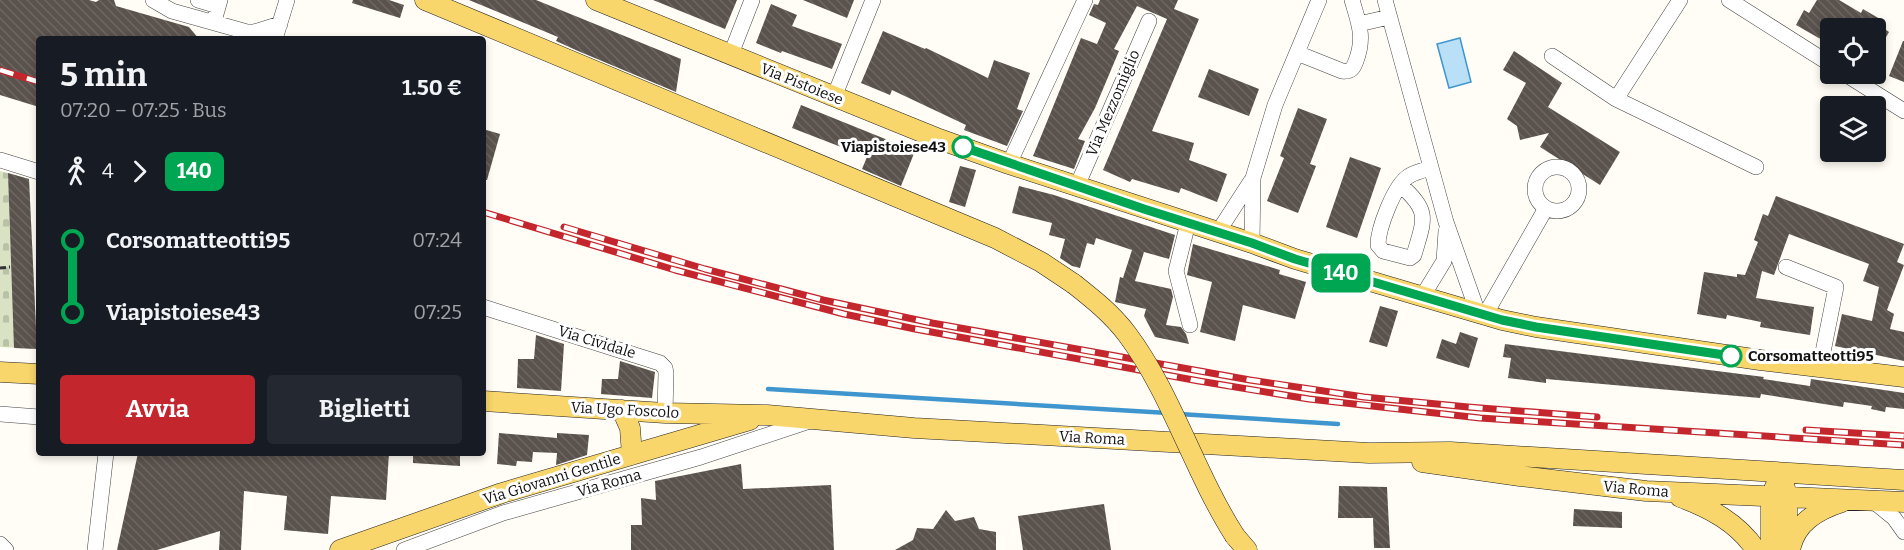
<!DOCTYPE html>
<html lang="it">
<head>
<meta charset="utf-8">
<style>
  :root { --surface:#171b24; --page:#242831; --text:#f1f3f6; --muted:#9ea1a6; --accent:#c4262e }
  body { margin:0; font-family:Bitter,serif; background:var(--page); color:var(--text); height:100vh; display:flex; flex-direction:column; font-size:22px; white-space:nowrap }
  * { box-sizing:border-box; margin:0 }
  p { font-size:20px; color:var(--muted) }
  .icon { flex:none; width:33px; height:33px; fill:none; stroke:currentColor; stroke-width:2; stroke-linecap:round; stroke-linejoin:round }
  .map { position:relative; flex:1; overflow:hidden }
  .details { position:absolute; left:36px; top:36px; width:450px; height:420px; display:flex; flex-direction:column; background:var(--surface); border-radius:6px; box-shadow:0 3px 9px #0003 }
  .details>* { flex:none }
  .badge { padding:0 12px; border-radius:9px; font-size:21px; line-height:39px }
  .controls { position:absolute; left:1820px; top:18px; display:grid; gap:12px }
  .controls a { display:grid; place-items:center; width:66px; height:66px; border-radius:6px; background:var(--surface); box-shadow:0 3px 9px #0003; font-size:30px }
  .map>.badge { position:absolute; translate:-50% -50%; box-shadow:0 0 0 3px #fff }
  .legs { display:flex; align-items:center; gap:9px; height:66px; padding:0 24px; font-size:20px }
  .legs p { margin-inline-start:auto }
  .overview { display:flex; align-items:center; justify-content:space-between; height:102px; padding:0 24px }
  h1 { font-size:33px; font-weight:700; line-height:45px }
  .primary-button { display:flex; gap:12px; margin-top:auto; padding:12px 24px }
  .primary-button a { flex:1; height:69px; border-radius:6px; background:var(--accent); color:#fff; font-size:24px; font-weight:700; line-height:69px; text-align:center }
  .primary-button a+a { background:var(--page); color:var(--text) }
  ul { padding:0 24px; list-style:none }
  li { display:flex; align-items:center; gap:21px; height:72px; font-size:22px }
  li i { display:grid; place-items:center; width:9px; height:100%; margin:0 8px; background:currentColor }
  li i::after { content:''; width:15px; height:15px; margin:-8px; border:4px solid; border-radius:50%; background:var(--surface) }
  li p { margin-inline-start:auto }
  li:first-child i { background:linear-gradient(#0000 50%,currentColor 0) }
  li:last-child i { background:linear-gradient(currentColor 50%,#0000 0) }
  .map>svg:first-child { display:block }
  .cemetery { fill:url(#cemetery-stones) }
  .water { fill:#b9e0f7; stroke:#3f96cf; stroke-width:1.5 }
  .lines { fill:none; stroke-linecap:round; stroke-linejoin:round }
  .stream { stroke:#3f96cf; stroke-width:4.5 }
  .building { fill:url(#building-back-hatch) }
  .minor-casing { stroke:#444; stroke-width:16 }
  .major-casing { stroke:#222; stroke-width:21 }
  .path { stroke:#333; stroke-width:3; stroke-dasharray:6 3; stroke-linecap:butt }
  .minor { stroke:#fff; stroke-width:15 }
  .major { stroke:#f9d66b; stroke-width:20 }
  .rail-casing { stroke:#c4262e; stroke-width:7 }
  .rail { stroke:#fff; stroke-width:4.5; stroke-dasharray:14; stroke-linecap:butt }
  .major-bridge-casing { stroke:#222; stroke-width:21; stroke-linecap:butt }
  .major-bridge { stroke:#f9d66b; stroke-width:20 }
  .line-1-casing { stroke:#fff; stroke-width:14 }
  .line-1 { stroke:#00a651; stroke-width:9 }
  .stop-1-dot { fill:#fff; stroke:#00a651; stroke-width:3 }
  .labels { text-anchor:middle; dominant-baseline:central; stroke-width:6; stroke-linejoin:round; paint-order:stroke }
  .street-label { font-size:15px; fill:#111; stroke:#fff }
  .stop-label { font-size:15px; font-weight:bold; fill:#111; stroke:#fff; text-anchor:end }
</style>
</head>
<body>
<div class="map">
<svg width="1904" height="550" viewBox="0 0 1904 550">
  <defs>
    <pattern id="cemetery-stones" width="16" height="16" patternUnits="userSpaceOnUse" patternTransform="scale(1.5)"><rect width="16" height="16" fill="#d9e3c4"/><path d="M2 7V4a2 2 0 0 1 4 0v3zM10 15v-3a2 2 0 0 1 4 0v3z" fill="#b9c2a7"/></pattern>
    <pattern id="building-back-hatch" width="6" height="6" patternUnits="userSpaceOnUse" patternTransform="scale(1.5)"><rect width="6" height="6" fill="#5a524d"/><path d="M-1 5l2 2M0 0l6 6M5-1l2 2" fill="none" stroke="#6d6662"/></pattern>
  </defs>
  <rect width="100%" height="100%" fill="#fffdf5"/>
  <path class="cemetery" d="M0,171l29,8 8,170 -37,-2z"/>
  <path class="water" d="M1460,38l11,44 -22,6 -12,-44z"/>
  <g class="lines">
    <path class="stream" d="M768,389l400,24
      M1179,414l159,10"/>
  </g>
  <path class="building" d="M0,0h89l7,2 3,-2h15l2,6 73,21 10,12h-160v68l-39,-12z
    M353,0h36l15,5 -4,13 -48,-15z
    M469,0h67l145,59 -5,33 -98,-41 -22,-10 2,-4z
    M653,0h84l-12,29z
    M803,0h51l-7,18z
    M1100,0h78l-4,9 25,10 -47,112 42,12 -5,17 38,14 -10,28 -36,-14 -2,5 -47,-14 -2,3 -27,-12 64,-151 -30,-13 -23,43 5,2 -24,57 -17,31 7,2 -11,28 -41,-13 48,-118 16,6 9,-21 -17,-8 5,-11 4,1z
    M1817,0h22l22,13 2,-4 17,10 -3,5 12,8 -14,24v-29l-45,1 -6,13 -28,-16 8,-15 5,3z
    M771,4l26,11 -5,11 50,18 -10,25 -50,-18 -1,2 -25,-10z
    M883,31l42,18 1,-1 62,30 6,-18 36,13 -13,36 6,2 -16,35 -43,-16 2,-5 -74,-35 -2,5 -29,-12z
    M1903,41h1v41l-15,-6z
    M1514,51l48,32 -14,24 72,45 -20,33 -60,-38 9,-14 -29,7 -3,-14 -10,-7 19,-36 -23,-13z
    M1209,69l50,20 -10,27 -51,-19z
    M801,105l114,46 -14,35 -39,-17 5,-12 -75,-29z
    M1298,108l29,11 -17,45 6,2 -18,47 -31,-12 17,-43 -4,-2z
    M483,129l17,5 -13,46h-4z
    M1350,157l31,11 -24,70 -31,-11z
    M960,166l16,4 -11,37 -16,-5z
    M8,173l21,6 8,170 -23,-1z
    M1019,186l35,9 121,40 -6,24 -25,-7 -9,29 36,8 2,8 -7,28 15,2 5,7 3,10 -34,-7 -11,-21 2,-7 -31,-7 5,-25 3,1 9,-28 -36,-12 -2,7 -7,-2 -7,25 -8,-2 -12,-8 5,-19 -16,-4 3,-12 -40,-10z
    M1776,196l128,48 -7,18 7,3 -17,45 7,4 -4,15 14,3v29l-69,-15 7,-32 30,7 7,-34 -16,-6 6,-17 -80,-30 -15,41 -12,-4 -6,27 58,9 -4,28 -50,-8 1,-5 -34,-7 -1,4 -29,-5 7,-42 33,5v-3l8,1 13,-33 -4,-2 9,-26 5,2z
    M1193,244l87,26 -1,4 27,8 -11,37 -52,-14 -8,36 -35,-9 12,-50 -25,-7z
    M1380,306l18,5 -11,36 -18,-5z
    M1460,332l18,6 -9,30 -33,-10 6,-19 14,5z
    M536,335l28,9 -3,47 -44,-3 1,-29h16z
    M1505,344l259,33 -1,2 47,7 1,-7 93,14v16l-18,-2 -1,5 -14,-3 1,-3 -28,-4 -1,5 -82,-13 -1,4 -214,-19v4l-38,-5 3,-20 -8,-1z
    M620,361l35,11 -3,26 -51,-4 1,-15h16z
    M499,433l58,5v-5l32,2 -2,20 -31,10 1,-12 -24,-1 -1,10 -15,-1 -1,5 -19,-2z
    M138,453h251l-3,47 -55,-4 -3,38 -44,-4 3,-34 -43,-5 -3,59h-22l1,-19 -63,19h-40z
    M413,453h47v13l-47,-3z
    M741,464l2,25 88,-4 3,65h-203v-25h11l-1,-27 15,2 -1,-19z
    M1339,486l48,1 3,61h-16l-1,-30h-35z
    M1104,504l7,46h-88l-5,-34z
    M1574,509l48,3v16l-49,-2z
    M946,510l9,11 19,-4 5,12 17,3v18h-101l18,-10 4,-12 16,1z"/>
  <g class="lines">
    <g class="minor-casing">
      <path id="minor" d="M153,0l19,11 75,21h7l26,-8
        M198,0l20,6
        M1385,0l61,222 32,91
        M1729,0l101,64
        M214,21l6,-21
        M1359,24l30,-7
        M275,39l12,-39
        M1297,53l45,18c9,1 11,-2 14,-10 9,-24 3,-37 -4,-61
        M731,54l21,-54
        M1552,56l64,43 140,68
        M1845,74l59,37
        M834,97l39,-97
        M1616,99l64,-99
        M0,160l39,12
        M1009,164l76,-164
        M1535 189a22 22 0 1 1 44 0a22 22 0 1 1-44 0Z
        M1400,185c31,26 24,35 14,70l-4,3 -27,-7 -5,-6c0,-16 16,-60 31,-69 6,-4 15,-6 22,-8
        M1077,186l72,-165
        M1188,223l-12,48 14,54
        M1218,232l33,-51
        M1252,243l1,-65 22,-73 44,-105
        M1786,267l50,20 -16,80
        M1422,297l22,-36 2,-30
        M483,307l177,56 5,5 1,5 -1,40
        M1485,315l61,-107
        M0,414l39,3
        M1873,501l21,17 10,14
        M0,544l6,6
        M95,550l11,-97
        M404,550l99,-37 198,-56 109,-36"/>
    </g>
    <g class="major-casing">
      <path id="major" d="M425,0l570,238 46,24 33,22
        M596,0l343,139 70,25 243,79 43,16 207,61 34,7 224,33 144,17
        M0,372l39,2
        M483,401l182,12 102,2 147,13 455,25 81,-1 454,28
        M622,410l8,18 2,27
        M1422,462l98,14 126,15 258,11
        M1784,484l3,13v50
        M1680,497c30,11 58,26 76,53
        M1235,536l12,14
        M340,550l162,-57 248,-73
        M1771,550v-53l4,-10
        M1790,550c5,-27 27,-40 52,-48"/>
    </g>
    <path class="path" d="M0,268l10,-1"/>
    <use href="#minor" class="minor"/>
    <use href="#major" class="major"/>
    <g class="rail-casing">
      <path id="rail" d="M0,70l39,12
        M483,212l192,58 169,44 71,15 284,52 110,18 171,19 424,27
        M564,227l141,42 118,31 109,23 318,57 114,17 104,10 129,10
        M1806,430l98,6"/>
    </g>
    <use href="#rail" class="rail"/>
    <g class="major-bridge-casing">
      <path id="major-bridge" d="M1074,284c19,15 38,30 53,50 45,60 67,138 108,202"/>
    </g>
    <use href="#major-bridge" class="major-bridge"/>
  </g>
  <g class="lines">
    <g class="line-1-casing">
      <path id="line-1" d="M963,147l181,62 108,34 43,16 207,61 34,7 195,29"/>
    </g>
    <use href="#line-1" class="line-1"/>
  </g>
  <g class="stop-1-dot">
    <circle cx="963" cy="147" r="10"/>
    <circle cx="1731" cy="356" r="10"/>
  </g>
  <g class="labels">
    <g class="street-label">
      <text transform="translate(802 84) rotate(22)">Via Pistoiese</text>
      <text transform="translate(1113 103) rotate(-67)">Via Mezzomiglio</text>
      <text transform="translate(597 342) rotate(17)">Via Cividale</text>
      <text transform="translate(625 410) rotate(3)">Via Ugo Foscolo</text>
      <text transform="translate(1092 438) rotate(3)">Via Roma</text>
      <text transform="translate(552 479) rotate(-17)">Via Giovanni Gentile</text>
      <text transform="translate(609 483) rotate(-16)">Via Roma</text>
      <text transform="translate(1636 489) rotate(5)">Via Roma</text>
    </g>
    <g class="stop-label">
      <text x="946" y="147">Viapistoiese43</text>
      <text x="1748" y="356" text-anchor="start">Corsomatteotti95</text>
    </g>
  </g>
</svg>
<div class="controls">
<a><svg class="icon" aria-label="locate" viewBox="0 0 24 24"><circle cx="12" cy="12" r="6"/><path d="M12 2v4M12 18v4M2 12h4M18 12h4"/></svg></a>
<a><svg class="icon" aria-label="layers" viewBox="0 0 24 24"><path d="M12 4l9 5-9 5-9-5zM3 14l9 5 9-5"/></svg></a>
</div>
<b class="badge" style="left:1341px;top:273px;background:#00a651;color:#fff">140</b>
<section class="details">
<div class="overview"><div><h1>5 min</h1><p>07:20 – 07:25 · Bus</p></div><b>1.50 €</b></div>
<div class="legs"><svg class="icon" aria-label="walk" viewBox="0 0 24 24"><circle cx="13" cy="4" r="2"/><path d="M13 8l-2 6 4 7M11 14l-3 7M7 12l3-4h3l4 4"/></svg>4<svg class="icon" aria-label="forward" viewBox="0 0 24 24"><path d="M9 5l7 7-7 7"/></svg><b class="badge" style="background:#00a651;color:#fff">140</b></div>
<ul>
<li><i style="color:#00a651"></i><b>Corsomatteotti95</b><p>07:24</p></li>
<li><i style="color:#00a651"></i><b>Viapistoiese43</b><p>07:25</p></li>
</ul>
<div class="primary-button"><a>Avvia</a><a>Biglietti</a></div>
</section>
</div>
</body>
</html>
